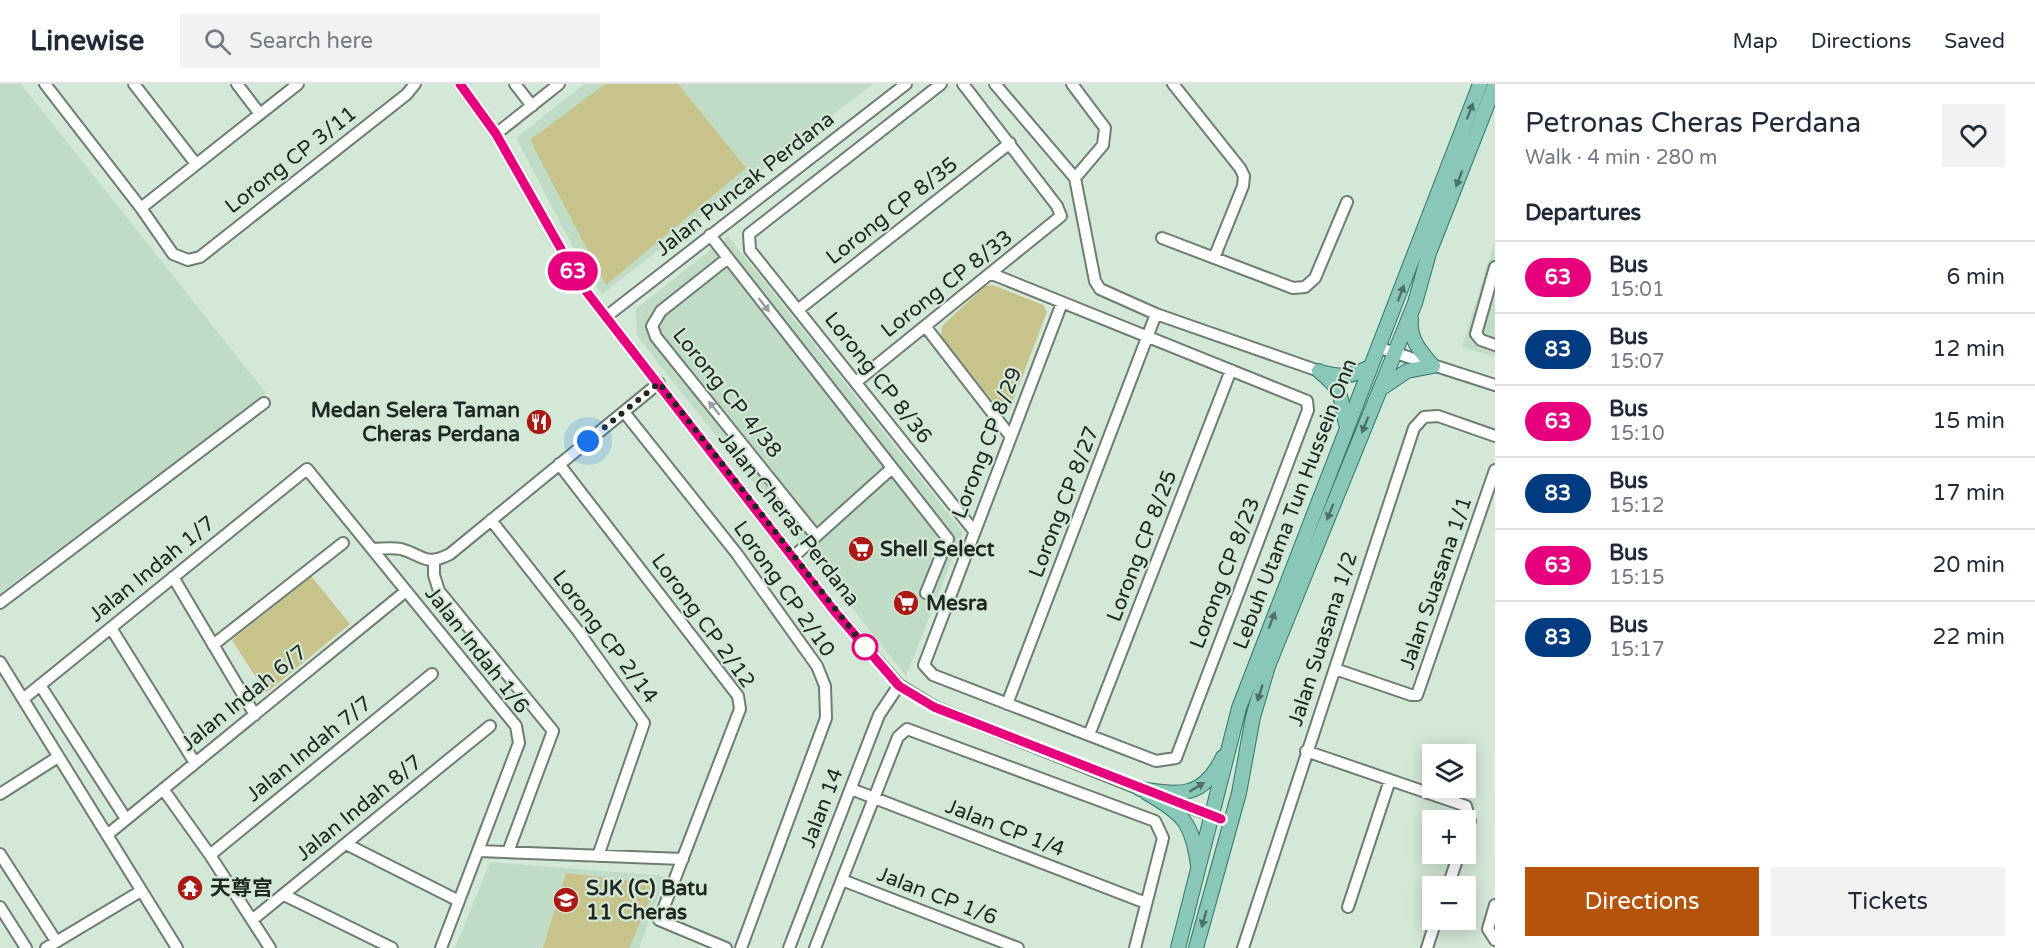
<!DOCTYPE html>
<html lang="en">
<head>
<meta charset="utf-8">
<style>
  :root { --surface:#fff; --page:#f2f2f3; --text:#1f2937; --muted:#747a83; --line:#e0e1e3; --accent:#b45309 }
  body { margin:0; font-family:"Varela Round","Noto Sans SC",sans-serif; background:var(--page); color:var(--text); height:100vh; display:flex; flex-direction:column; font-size:22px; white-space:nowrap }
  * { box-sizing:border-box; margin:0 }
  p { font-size:20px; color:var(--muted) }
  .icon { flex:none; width:33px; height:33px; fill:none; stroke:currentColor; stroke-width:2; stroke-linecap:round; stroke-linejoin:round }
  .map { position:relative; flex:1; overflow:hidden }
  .panel { display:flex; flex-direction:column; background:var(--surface); width:540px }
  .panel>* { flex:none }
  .badge { padding:0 12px; border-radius:20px; font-size:21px; line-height:39px }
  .buttons { position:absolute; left:1422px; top:660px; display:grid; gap:12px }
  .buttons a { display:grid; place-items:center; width:54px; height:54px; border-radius:0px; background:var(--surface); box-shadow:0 3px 15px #0003; font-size:30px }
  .you { position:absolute; width:30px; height:30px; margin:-15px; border:4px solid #fff; border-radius:50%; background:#1a73e8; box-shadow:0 0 0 9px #1a73e833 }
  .map>.badge { position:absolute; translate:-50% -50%; box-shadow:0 0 0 3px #fff }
  h2 { padding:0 30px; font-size:22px; line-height:54px }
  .round { display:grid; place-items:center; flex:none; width:63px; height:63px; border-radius:0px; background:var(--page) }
  .head { display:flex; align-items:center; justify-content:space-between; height:102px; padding:0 30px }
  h1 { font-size:28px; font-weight:600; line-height:45px }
  .action { display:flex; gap:12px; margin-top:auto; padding:12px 30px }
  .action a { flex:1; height:69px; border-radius:0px; background:var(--accent); color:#fff; font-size:24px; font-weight:600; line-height:69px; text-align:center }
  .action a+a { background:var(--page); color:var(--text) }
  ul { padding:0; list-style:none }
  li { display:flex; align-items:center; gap:18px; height:72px; padding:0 30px; border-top:2px solid var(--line) }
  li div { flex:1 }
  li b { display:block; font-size:22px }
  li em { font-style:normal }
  li .badge { min-width:66px; font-weight:700; text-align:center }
  header { display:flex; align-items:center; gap:36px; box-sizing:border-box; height:84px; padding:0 30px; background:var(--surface); border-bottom:2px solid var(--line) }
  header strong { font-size:28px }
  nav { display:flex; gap:33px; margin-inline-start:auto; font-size:21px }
  .search { width:420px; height:54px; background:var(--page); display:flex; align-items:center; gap:15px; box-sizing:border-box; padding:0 21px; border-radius:0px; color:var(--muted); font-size:22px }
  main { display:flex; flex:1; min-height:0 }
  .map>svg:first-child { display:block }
  .built { fill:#c0dcc6 }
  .green { fill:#c8c28b }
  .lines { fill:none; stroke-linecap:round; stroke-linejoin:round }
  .minor-casing { stroke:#6b7e6f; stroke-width:14 }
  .major-casing { stroke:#327766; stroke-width:16 }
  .minor { stroke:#fff; stroke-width:10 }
  .major { stroke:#89c7b9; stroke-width:14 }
  .oneway { fill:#4f7066 }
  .oneway2 { fill:#9b9e9c }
  .line-casing { stroke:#fff; stroke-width:14 }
  .line { stroke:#e6007e; stroke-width:9 }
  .walk { stroke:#202822; stroke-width:6; stroke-dasharray:0 10.8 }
  .stop-dot { fill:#fff; stroke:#e6007e; stroke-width:3 }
  .labels { text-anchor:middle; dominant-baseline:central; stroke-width:4.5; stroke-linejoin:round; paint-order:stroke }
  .street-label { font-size:21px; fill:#202822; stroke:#d3e8d7 }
  .poi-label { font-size:21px; font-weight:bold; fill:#202822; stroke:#d3e8d7; text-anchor:start }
</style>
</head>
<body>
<header>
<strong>Linewise</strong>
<div class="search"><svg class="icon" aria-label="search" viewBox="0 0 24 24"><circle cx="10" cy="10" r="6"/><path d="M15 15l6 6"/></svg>Search here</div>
<nav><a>Map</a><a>Directions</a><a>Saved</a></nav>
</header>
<main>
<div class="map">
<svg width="1495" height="864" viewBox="0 0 1495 864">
  <rect width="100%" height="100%" fill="#d3e8d7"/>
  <path class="built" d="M0,0h21l245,309 -266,200z
    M584,0h289l-271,210 -16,-22 -70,-134z
    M728,152l235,296 -57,144 -269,-340 -1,-27z
    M1495,156v117l-33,-10z
    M490,778l176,14 -27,72h-184z"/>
  <path class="green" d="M605,0h73l68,84 -140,117 -76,-145z
    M993,201l50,20 4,7 -38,99 -8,1 -60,-76 1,-10 43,-40z
    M311,492l39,48 -84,69 -34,-53z
    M566,789l91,11 -28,64h-86z"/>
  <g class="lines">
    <g class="minor-casing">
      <path id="minor" d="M45,0l96,124 32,46 15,6 12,-3 207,-163 8,-10
        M134,0l62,80
        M237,0l23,30
        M460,0l36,50 86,152 253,326 64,73 36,22 212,85
        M515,0l17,22
        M941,0l-192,150 1,16 224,281
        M995,0l80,94 20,103 5,8 56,25 163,57
        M1072,0l33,44 -2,17 -28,33
        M1173,0l67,84 4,8 -1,10 -29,72
        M496,50l63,-50
        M141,124l157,-124
        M710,151l238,304 -22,54
        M1162,154l131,50 12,-1 10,-9 32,-76
        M728,174l-67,53 -9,15 4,11 160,199
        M1495,183l-19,67 5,6 14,5
        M992,190l315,127 1,9 -132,348 -20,3 -223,-86 -9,-10 138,-362
        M799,225l211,-166
        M607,232l299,-232
        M925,242l86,111
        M1380,264l115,37
        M856,298l205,-166 -4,-10 -94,-122
        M624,328l113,142 80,112 8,20 1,32 -85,230
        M559,380l179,232 2,13 -81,211 67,28
        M491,436l87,111 66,92 -46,133
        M372,465c10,0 19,-2 29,0 22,6 24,18 49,5l209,-171
        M793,473l98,-88
        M434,477v14l5,16 114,140 -45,121
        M173,493l82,138
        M0,519l264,-200
        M111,544l84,135
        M213,561l130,-102
        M0,578l177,286
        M1335,585l76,26h6l78,-225
        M40,601l86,134
        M23,615l284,-230 209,257 3,17 -78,205
        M1007,620l149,-390
        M1089,651l142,-365
        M1306,667l160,55 4,15 -4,13
        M163,705l47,66 60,93
        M851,705l295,114
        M0,710l58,-37
        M1161,713l60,22
        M107,751l299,-244
        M346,760l113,57
        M479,767l204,8
        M0,770l56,87
        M210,771l222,-181
        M842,796l176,68
        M1448,802l11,-32
        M284,811l108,53
        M1495,821l-7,24 7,11
        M0,823l26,41
        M1348,823l42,-127
        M252,836l238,-194
        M46,864l95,-57
        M789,864l90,-233 20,-30
        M815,864l83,-211 9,-8 248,92 8,17 -28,110
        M1243,864l171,-520 10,-11 14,-1 57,20
        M1427,864l9,-28"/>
    </g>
    <g class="major-casing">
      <path id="major" d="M1411,235c-2,21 10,33 22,47
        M1319,287c27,22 20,26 28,57
        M1324,289c19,5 28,3 46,-6
        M1382,304l25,-17 26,-5
        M1140,705c40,6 63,10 83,-32
        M1147,709c37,21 45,30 51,72
        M1178,864l61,-240 241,-624
        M1196,864l43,-155 14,-76 15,-51 147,-363 14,-50 66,-168"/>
    </g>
    <use href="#minor" class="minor"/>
    <use href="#major" class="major"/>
  </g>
  <defs><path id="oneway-solid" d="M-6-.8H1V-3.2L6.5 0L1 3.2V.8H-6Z" transform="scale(1.5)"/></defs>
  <g class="oneway">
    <use href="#oneway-solid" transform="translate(1470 27) rotate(-69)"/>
    <use href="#oneway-solid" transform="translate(1459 95) rotate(111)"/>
    <use href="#oneway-solid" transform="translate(1401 209) rotate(-69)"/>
    <use href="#oneway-solid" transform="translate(1365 341) rotate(112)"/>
    <use href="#oneway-solid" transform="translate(1330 428) rotate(112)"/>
    <use href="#oneway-solid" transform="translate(1272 536) rotate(-69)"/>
    <use href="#oneway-solid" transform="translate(1260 609) rotate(107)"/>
    <use href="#oneway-solid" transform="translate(1197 703) rotate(-31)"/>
    <use href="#oneway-solid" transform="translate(1204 835) rotate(106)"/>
  </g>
  <g class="oneway2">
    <use href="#oneway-solid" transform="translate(764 221) rotate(52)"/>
    <use href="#oneway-solid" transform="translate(714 324) rotate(-129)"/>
  </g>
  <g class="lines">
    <g class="line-casing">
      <path id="line" d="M460,0l36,50 86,152 253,326 64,74 35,21 287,112"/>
    </g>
    <use href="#line" class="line"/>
    <path class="walk" d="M588,357l71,-58 206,264"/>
  </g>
  <defs>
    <g id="restaurant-disc" transform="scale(1.35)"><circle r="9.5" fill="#ab1915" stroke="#d3e8d7"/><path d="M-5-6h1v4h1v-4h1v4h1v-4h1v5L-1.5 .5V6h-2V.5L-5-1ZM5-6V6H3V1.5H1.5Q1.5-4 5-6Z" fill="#fff"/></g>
    <g id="supermarket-disc" transform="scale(1.35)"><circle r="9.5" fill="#ab1915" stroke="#d3e8d7"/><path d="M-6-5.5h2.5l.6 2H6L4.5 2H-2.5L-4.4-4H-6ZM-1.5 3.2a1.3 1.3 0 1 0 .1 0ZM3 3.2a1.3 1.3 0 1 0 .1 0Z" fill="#fff"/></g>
    <g id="temple-disc" transform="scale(1.35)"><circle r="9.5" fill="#ab1915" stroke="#d3e8d7"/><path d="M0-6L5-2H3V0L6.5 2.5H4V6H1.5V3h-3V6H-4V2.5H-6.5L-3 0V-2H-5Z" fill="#fff"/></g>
    <g id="school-disc" transform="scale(1.35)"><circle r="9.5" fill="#ab1915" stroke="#d3e8d7"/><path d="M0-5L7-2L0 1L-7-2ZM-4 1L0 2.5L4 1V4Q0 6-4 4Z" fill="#fff"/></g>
  </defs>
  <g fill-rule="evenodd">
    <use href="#restaurant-disc" x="539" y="338"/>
    <use href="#supermarket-disc" x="861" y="465"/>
    <use href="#supermarket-disc" x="906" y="519"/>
    <use href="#temple-disc" x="190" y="804"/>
    <use href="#school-disc" x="566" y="816"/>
  </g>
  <circle class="stop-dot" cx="865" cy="563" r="12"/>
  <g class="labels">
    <g class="street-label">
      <text transform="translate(291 76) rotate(-38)">Lorong CP 3/11</text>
      <text transform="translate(745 100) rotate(-38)">Jalan Puncak Perdana</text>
      <text transform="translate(892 127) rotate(-38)">Lorong CP 8/35</text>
      <text transform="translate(947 200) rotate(-38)">Lorong CP 8/33</text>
      <text transform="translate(878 294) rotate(52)">Lorong CP 8/36</text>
      <text transform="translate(727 309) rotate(51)">Lorong CP 4/38</text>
      <text transform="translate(987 359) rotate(-69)">Lorong CP 8/29</text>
      <text transform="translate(1064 418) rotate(-69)">Lorong CP 8/27</text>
      <text transform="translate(1295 420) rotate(-69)">Lebuh Utama Tun Hussein Onn</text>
      <text transform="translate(789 435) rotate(52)">Jalan Cheras Perdana</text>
      <text transform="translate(1142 462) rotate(-69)">Lorong CP 8/25</text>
      <text transform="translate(152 485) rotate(-39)">Jalan Indah 1/7</text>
      <text transform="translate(1225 489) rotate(-69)">Lorong CP 8/23</text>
      <text transform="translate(1436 499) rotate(-71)">Jalan Suasana 1/1</text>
      <text transform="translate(784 505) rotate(55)">Lorong CP 2/10</text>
      <text transform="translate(703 537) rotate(54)">Lorong CP 2/12</text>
      <text transform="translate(605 553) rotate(53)">Lorong CP 2/14</text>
      <text transform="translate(1323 555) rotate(-72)">Jalan Suasana 1/2</text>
      <text transform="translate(477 566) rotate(52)">Jalan Indah 1/6</text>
      <text transform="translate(244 614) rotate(-39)">Jalan Indah 6/7</text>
      <text transform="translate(309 665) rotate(-39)">Jalan Indah 7/7</text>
      <text transform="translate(359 724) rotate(-39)">Jalan Indah 8/7</text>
      <text transform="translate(822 724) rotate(-69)">Jalan 14</text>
      <text transform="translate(1005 744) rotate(21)">Jalan CP 1/4</text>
      <text transform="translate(937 812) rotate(21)">Jalan CP 1/6</text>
    </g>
    <g class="poi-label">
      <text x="520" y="326" text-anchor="end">Medan Selera Taman<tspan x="520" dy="24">Cheras Perdana</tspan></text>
      <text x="880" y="465">Shell Select</text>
      <text x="926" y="519">Mesra</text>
      <text x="210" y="804">天尊宫</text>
      <text x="586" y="804">SJK (C) Batu<tspan x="586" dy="24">11 Cheras</tspan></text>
    </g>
  </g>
</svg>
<div class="buttons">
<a><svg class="icon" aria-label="layers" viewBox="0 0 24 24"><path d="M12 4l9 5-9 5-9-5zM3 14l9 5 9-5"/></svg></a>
<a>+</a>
<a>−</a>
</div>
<div class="you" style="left:588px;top:357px"></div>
<b class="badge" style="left:573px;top:187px;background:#e6007e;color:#fff">63</b>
</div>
<section class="panel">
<div class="head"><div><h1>Petronas Cheras Perdana</h1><p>Walk · 4 min · 280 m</p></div><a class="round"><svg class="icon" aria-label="heart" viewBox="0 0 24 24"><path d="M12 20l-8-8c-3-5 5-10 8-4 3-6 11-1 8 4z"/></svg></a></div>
<h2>Departures</h2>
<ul>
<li><span class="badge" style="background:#e6007e;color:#fff">63</span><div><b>Bus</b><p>15:01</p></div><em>6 min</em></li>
<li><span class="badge" style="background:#003b80;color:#fff">83</span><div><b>Bus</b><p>15:07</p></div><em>12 min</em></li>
<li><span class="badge" style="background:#e6007e;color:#fff">63</span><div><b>Bus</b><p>15:10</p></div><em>15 min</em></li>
<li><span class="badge" style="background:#003b80;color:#fff">83</span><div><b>Bus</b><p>15:12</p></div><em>17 min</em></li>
<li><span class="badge" style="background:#e6007e;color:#fff">63</span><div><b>Bus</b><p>15:15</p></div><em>20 min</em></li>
<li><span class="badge" style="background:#003b80;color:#fff">83</span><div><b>Bus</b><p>15:17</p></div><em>22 min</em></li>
</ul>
<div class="action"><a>Directions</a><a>Tickets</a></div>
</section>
</main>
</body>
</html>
